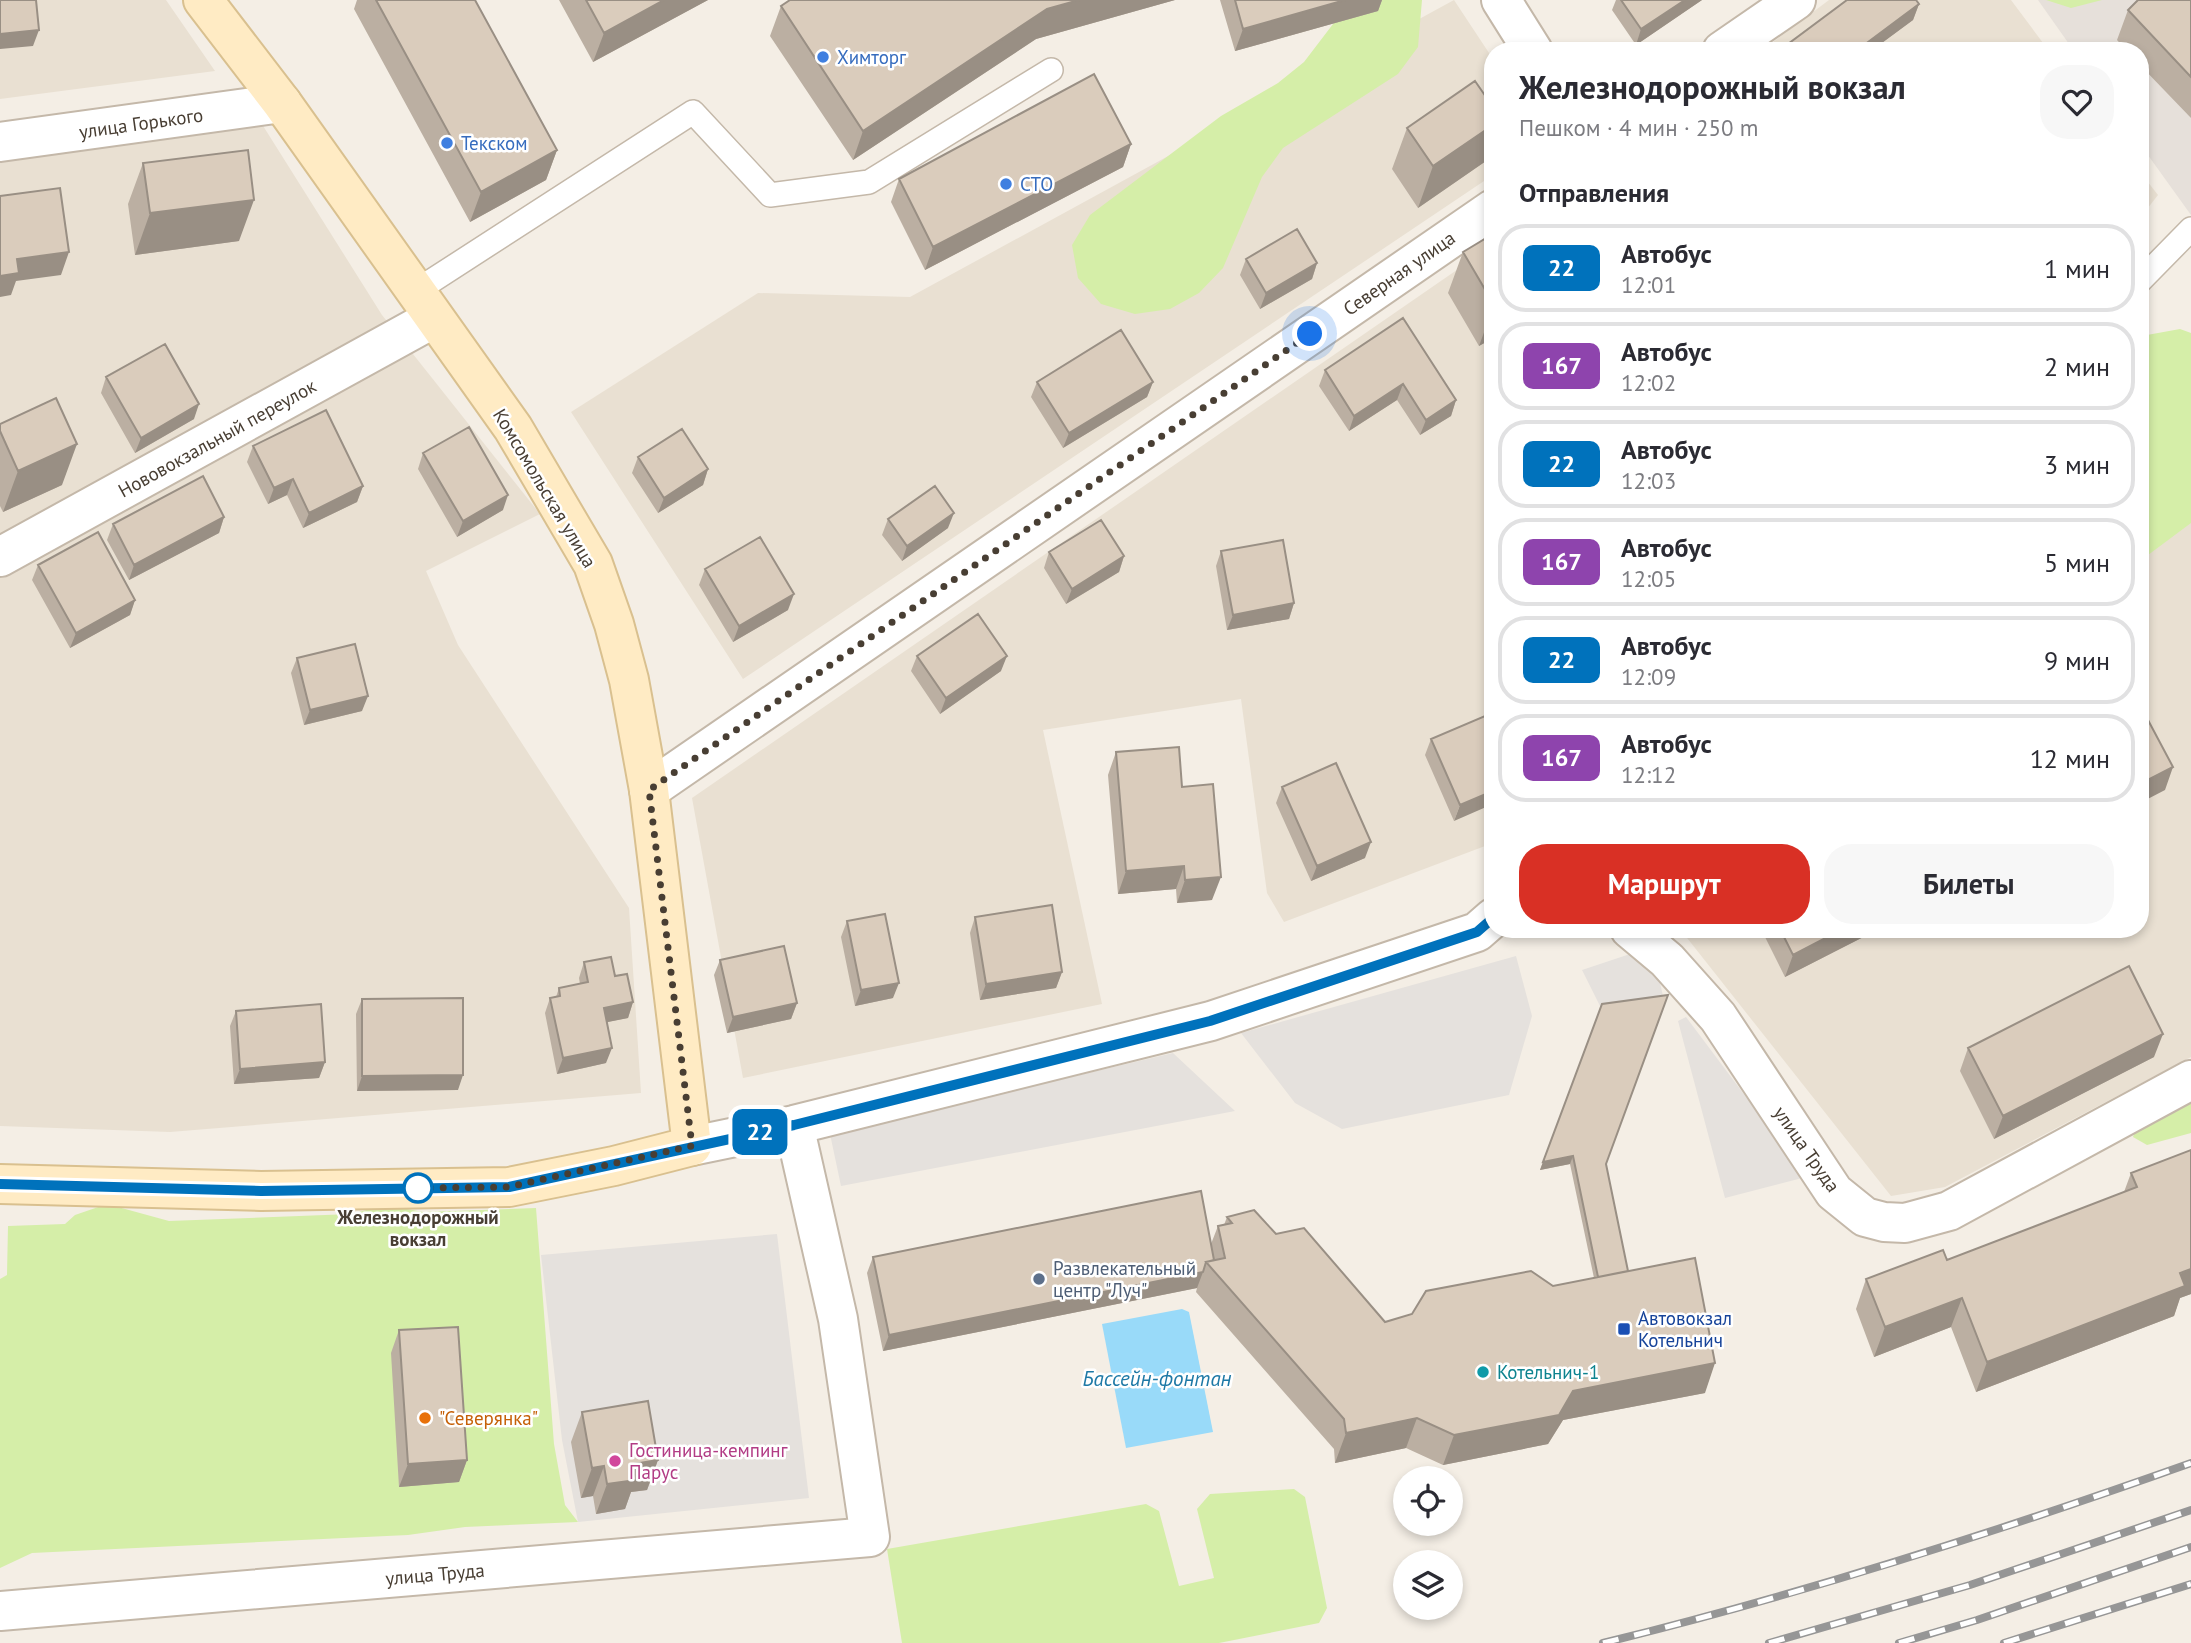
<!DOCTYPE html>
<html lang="ru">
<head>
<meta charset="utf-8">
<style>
  :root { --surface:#fff; --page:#f7f7f7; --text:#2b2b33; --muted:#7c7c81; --line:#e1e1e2; --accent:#d93025 }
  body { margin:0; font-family:"PT Sans",sans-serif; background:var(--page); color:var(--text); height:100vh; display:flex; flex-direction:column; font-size:26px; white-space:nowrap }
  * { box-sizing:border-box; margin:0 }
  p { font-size:23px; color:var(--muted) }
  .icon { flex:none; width:38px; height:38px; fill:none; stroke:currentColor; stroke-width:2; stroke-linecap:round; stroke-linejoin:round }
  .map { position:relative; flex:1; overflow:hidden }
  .panel { position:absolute; left:1484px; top:42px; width:665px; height:896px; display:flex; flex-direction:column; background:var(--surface); border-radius:28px; box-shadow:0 4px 10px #0003 }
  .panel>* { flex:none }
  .badge { padding:0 14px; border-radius:10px; font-size:24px; line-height:46px }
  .tools { position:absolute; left:1393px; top:1466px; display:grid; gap:14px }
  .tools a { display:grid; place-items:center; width:70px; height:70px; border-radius:50%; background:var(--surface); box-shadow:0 4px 10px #0003; font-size:35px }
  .you { position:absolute; width:35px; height:35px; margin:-18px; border:5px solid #fff; border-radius:50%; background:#1a73e8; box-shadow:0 0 0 10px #1a73e833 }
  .map>.badge { position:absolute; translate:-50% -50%; box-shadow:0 0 0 4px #fff }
  h2 { padding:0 35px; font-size:26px; line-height:63px }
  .round { display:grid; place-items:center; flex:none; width:74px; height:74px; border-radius:28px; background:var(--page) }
  .summary { display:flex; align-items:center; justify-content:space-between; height:119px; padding:0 35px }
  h1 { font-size:33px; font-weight:700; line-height:52px }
  .button { display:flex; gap:14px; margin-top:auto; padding:14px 35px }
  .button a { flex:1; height:80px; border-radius:28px; background:var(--accent); color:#fff; font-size:28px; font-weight:700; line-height:80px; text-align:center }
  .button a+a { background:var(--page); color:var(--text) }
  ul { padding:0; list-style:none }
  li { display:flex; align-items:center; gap:21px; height:88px; margin:0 14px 10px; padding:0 21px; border:4px solid var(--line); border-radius:28px }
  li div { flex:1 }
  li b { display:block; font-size:26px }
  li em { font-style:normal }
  li .badge { min-width:77px; font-weight:700; text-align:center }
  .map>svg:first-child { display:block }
  .residential { fill:#e9e0d2 }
  .industrial { fill:#e6e0da }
  .green { fill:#d5eea8 }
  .parking { fill:#e5e1dd }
  .water { fill:#99daf9 }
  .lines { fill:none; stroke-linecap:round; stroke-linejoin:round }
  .lane-casing { stroke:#c4b8a9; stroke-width:26 }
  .street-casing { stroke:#c4b8a9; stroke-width:42 }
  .secondary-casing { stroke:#d9c08f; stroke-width:42 }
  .lane { stroke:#fff; stroke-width:23 }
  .street { stroke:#fff; stroke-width:38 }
  .secondary { stroke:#ffebc4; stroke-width:38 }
  .rail-casing { stroke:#969696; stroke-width:8 }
  .rail { stroke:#fff; stroke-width:5; stroke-dasharray:16; stroke-linecap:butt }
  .wall { fill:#bbafa2 }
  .shaded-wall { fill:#998f84 }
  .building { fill:#daccbc; stroke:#998f84; stroke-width:2 }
  .line-casing { stroke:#fff; stroke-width:16 }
  .line { stroke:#0072bc; stroke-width:10 }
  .walk { stroke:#483e33; stroke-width:7; stroke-dasharray:0 12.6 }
  .shop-dot { fill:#3f7fe0; stroke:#fff; stroke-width:2.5 }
  .stop-dot { fill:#fff; stroke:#0072bc; stroke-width:3.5 }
  .service-dot { fill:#5c6f8a; stroke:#fff; stroke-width:2.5 }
  .transit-dot { fill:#1a4fb4; stroke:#fff; stroke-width:2.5 }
  .culture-dot { fill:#0f9aa8; stroke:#fff; stroke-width:2.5 }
  .food-dot { fill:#e8710a; stroke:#fff; stroke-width:2.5 }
  .hotel-dot { fill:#d1479c; stroke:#fff; stroke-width:2.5 }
  .labels { text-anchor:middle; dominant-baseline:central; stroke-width:5; stroke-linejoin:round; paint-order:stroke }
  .shop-label { font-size:19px; fill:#366cbe; stroke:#fff; text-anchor:start }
  .street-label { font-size:19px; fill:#483e33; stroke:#fff }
  .stop-label { font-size:19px; font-weight:bold; fill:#483e33; stroke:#fff }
  .service-label { font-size:19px; fill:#4e5e75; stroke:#fff; text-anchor:start }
  .transit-label { font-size:19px; fill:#164399; stroke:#fff; text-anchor:start }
  .culture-label { font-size:19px; fill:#0d838f; stroke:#fff; text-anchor:start }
  .food-label { font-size:19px; fill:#c56008; stroke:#fff; text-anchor:start }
  .hotel-label { font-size:19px; fill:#b23c85; stroke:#fff; text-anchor:start }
  .water-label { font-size:21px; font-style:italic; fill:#1e79a6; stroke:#fff }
</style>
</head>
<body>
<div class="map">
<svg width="2191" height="1643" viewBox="0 0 2191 1643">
  <rect width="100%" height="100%" fill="#f4eee5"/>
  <path class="residential" d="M0,0h166l49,71 -215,28z
    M1454,0l39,59v116l-750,504 -172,-267 187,-119 152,4z
    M1829,0h182l38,51h-288z
    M260,121l122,194 158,199 -114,57 32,74 171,263 12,185 -471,39 -170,-6v-965z
    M2140,172l18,23 -18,23z
    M1493,245v598l-209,79 -17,-29 -26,-194 -198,31 59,274 -359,74 -51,-280z
    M2191,367v690l-246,130 -54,9 -211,-267h460v-519z"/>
  <path class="industrial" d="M2038,0h153v215l-51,-71v-93h-66z"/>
  <path class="green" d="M1347,0h75l-4,47 -20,27 -115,74 -21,29 -39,91 -24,25 -29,16 -35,5 -34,-10 -23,-26 -6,-33 18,-30 131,-99 57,-33 26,-21 42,-55z
    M2046,0h56l-31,8z
    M2180,329l11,4v190l-51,38v-221l7,-5z
    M2191,1092v41l-44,12 -14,-8 5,-15z
    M107,1204l62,17 182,-7 35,-9 37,7 113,-4 18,236 11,61 13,17 -113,5 -57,8 -376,18 -32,15v-289l7,-4 1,-49 57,-2 10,-9z
    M1294,1489l11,8 22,111 -8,15 -100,20h-317l-15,-94 259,-45 13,7 20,75 35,-8 -17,-69 13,-15z"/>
  <path class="parking" d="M1633,953l25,21 5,22 -63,10 -18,-36z
    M1516,956l16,60 -23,79 -167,34 -47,-26 -54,-70z
    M1686,1017l120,160 -81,21 -47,-177z
    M1173,1053l62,58 -394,75 -11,-52z
    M777,1234l32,264 -231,24 -16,-82 -21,-185z"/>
  <path class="water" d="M1182,1309l7,3 24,120 -87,16 -24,-124z"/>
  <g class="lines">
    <g class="lane-casing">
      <path id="lane" d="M2140,281l51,-52
        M416,291l277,-179 77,83 99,-13 182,-112"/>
    </g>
    <g class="street-casing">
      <path id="street" d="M1501,0l32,51
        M1722,51l74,-51
        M0,142l282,-39
        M0,557l434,-239
        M649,790l844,-581
        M1630,929l37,31 51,57 116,175 31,25 19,5 21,1 44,-12 242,-131
        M692,1146l102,-21 417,-104 266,-89 16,-14
        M0,1611l870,-74 -32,-218 -44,-194"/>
    </g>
    <g class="secondary-casing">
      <path id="secondary" d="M0,1184l261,7 248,-4 105,-21 78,-20 -43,-356 -20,-110 -15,-56 -21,-60 -80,-136 -231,-325 -79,-103"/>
    </g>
    <use href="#lane" class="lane"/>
    <use href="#street" class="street"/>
    <use href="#secondary" class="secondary"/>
    <g class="rail-casing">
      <path id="rail" d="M1603,1643c200,-49 394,-111 588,-180
        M1769,1643l201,-58 221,-75
        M1899,1643l78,-23 214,-73
        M2004,1643l187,-59"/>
    </g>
    <use href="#rail" class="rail"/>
  </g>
  <path class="wall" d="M357,0h118l82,150 -11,30 -76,42 -116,-213z
    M559,0h149l-115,62z
    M790,0h385l-139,39 -183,121 -83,-124 11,-30z
    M1220,0h162l-4,11 -143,40z
    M1616,0h86l-66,45 -24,-35z
    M2191,0v118l-51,-53v-14h-13l-10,-11 11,-30z
    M1919,4l-6,16 -42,31h-85l2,-7z
    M1493,107v36l-7,18 -68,47 -26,-39 15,-41z
    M1131,144l-8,23 -198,103 -34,-68 8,-23z
    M143,163l96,78 -104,14 -7,-51z
    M1493,234v104l-14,8 -31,-53 15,-41z
    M1246,259l71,4 -5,16 -52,30 -20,-34z
    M1403,318l53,82 -5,16 -31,19 -23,-35 -48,31 -30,-45 6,-16z
    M106,377l88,42 -59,34 -34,-60z
    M1037,382h116l-6,15 -84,51 -32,-51z
    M0,424l62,61 -59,27 -3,-6z
    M253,446l110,40 -6,16 -54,26 -16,-33 -19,9 -21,-42z
    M423,453l80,57 -46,27 -39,-68z
    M638,457l70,12 -5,16 -45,28 -26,-40z
    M224,517l-5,16 -90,47 -22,-40 6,-16z
    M888,519l60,9 -46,33 -20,-26z
    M1221,551l73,52 -5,16 -62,11 -11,-64z
    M1049,552l75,4 -5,16 -53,32 -22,-36z
    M38,565l97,35 -5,15 -60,33 -38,-68z
    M705,569l83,41 -55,32 -34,-57z
    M917,656l84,15 -61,43 -29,-43z
    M297,658l65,53 -58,14 -13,-52z
    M1493,716l-39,105 -29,-66 6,-16z
    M1116,752l66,35 30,113 -35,3 -1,-14 -58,5 -10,-119z
    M1282,787l83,71 -54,23 -35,-78z
    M975,917l87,55 -6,16 -76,12 -10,-67z
    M847,921l46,77 -38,8 -14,-69z
    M1761,929h118l-94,48z
    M720,960l77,43 -6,16 -64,14 -13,-58z
    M584,962l31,14 18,26 -5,16 -21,4 -1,41 -49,11 -12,-61 5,-15 6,-1 3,-9 21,-4 -1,-6z
    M362,999l96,91 -101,1 -1,-77z
    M1602,1004l4,160 22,107 77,122 -142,27 -15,24 -105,21 -37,-17 -71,15 -1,-14 -138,-157 1,-4 -314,63 -16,-78 6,-16 338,-13 7,-18 6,-1 3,-8 49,17 109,88 209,-44 -24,-114 -30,6z
    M236,1011l89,51 -6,16 -85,6 -4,-58z
    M1968,1048l186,9 -160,82 -34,-68z
    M2191,1150v144l-11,4 -6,18 -198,76 -25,-65 -77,30 -18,-48 10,-30 81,-19 177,-68 7,-19z
    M399,1330l68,130 -8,22 -60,5 -8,-134z
    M582,1412l76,48 -11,30 -16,2 -6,17 -29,5 -3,-18 -12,2 -10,-56z"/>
  <path class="shaded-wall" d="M664,0h44l-115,62 11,-29z
    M1079,0h96l-139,39 -183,121 10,-29 184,-122z
    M1345,0h37l-4,11 -143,40 8,-22z
    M1685,0h17l-66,45 5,-16z
    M1919,4l-6,16 -42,31h-15z
    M39,30l-6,16 -33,3v-15z
    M1493,125v18l-7,18 -68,47 15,-42z
    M1131,144l-8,23 -198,103 8,-23z
    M557,150l-11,30 -76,42 11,-30z
    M254,200l-15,41 -104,14 15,-42z
    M69,252l-8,23 -45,6 -5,14 -11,2v-21l17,-17z
    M1317,263l-5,16 -52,30 6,-16z
    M1493,308v30l-14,8z
    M1153,382l-6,15 -84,51 6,-15z
    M1403,384l-6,16 -48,31 5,-15z
    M1456,400l-5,16 -31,19 6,-15z
    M199,404l-5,15 -59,34 6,-15z
    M77,444l-15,41 -59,27 15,-41z
    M708,469l-5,16 -45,28 6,-15z
    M293,479l-6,16 -19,9 6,-16z
    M363,486l-6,16 -54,26 6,-15z
    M508,495l-5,15 -46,27 6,-16z
    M954,513l-6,15 -46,33 5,-15z
    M224,517l-5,16 -90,47 5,-15z
    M1124,556l-5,16 -53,32 6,-15z
    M794,594l-6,16 -55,32 6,-16z
    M135,600l-5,15 -60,33 6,-15z
    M1294,603l-5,16 -62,11 6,-15z
    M1007,656l-6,15 -61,43 6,-16z
    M368,696l-6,15 -58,14 6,-15z
    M2173,767l-8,23 -25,13v-19z
    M1493,791v13l-39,17 6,-16z
    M1371,842l-6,16 -54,23 6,-15z
    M1184,866l-8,23 -58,5 8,-23z
    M1221,877l-9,23 -35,3 8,-23z
    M1843,929h36l-94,48 8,-22z
    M1062,972l-6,16 -76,12 6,-16z
    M899,983l-6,15 -38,8 6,-16z
    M633,1002l-5,16 -30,6 6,-16z
    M797,1003l-6,16 -64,14 6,-16z
    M2163,1034l-9,23 -160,82 9,-23z
    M612,1048l-6,15 -49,11 6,-16z
    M325,1062l-6,16 -85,6 6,-15z
    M463,1075l-5,15 -101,1 5,-15z
    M1573,1156l-3,8 -30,6 3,-8z
    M2191,1269v25l-11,4 -6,18 -198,76 11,-30z
    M1203,1272l-6,16 -314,63 6,-16z
    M1962,1298l-11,29 -77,30 11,-30z
    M1715,1363l-10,30 -142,27 -15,24 -105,21 11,-30 119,-44z
    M1417,1418l-11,30 -71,15 11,-30z
    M467,1460l-8,22 -60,5 9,-23z
    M658,1460l-11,30 -16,2 -6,17 -29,5 11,-30 26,-20z
    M604,1466l-11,30 -12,2 11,-30z"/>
  <path class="building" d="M0,0h36l3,30 -39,4z
    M376,0h99l82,150 -76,42z
    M586,0h78l-60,33z
    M790,0h289l-32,9 -184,122 -82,-125z
    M1235,0h110l-102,29z
    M1621,0h64l-44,29z
    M1847,0h69l3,4 -63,47h-63l-5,-7z
    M2138,0h53v77l-63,-67z
    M1094,74l37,70 -198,103 -34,-68z
    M1475,81l18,26v18l-60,41 -26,-38z
    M248,150l6,50 -104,13 -7,-50z
    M60,188l9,64 -52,7 2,14 -19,3v-80z
    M1297,229l20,34 -51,30 -20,-34z
    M1493,234v69l-30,-51z
    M1403,318l53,82 -30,20 -23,-36 -49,32 -29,-46z
    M1121,330l32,52 -84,51 -32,-51z
    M165,344l34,60 -58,34 -35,-61z
    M56,398l21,46 -59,27 -18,-40v-7z
    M326,410l37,76 -54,27 -16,-34 -19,9 -21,-42z
    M469,427l39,68 -45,26 -40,-68z
    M682,429l26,40 -44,29 -26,-41z
    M203,476l21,41 -90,48 -21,-41z
    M935,486l19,27 -47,33 -19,-27z
    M1101,520l23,36 -52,33 -23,-37z
    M98,532l37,68 -59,33 -38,-68z
    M760,537l34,57 -55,32 -34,-57z
    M1283,540l11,63 -61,12 -12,-64z
    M978,614l29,42 -61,42 -29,-42z
    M355,644l13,52 -58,14 -13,-52z
    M2140,705l33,62 -33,17z
    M1492,713l1,3v75l-33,14 -29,-66z
    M1179,747l3,40 31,-3 8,93 -36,3 -1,-14 -58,5 -10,-119z
    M1336,763l35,79 -54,24 -35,-79z
    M1052,905l10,67 -76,12 -11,-67z
    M885,914l14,69 -38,7 -14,-69z
    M1780,929h63l-50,26z
    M784,946l13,57 -64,14 -13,-57z
    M611,957l4,19 12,-2 6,28 -29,6 8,40 -49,10 -13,-60 10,-2 -1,-8 29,-6 -4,-20z
    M2129,966l34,68 -160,82 -35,-68z
    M1668,995l-62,169 22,107 -30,6 -25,-121 -30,6 59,-158z
    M463,998v77l-101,1v-77z
    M321,1004l4,58 -85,7 -4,-58z
    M2191,1150v119l-11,4 5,13 -198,76 -25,-64 -77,29 -19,-48 77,-29 4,10 190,-73 -6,-14z
    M1201,1191l13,69 -8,2 -3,10 -314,63 -16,-78z
    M1254,1210l22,24 28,-6 81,94 27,-8 14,-23 105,-20 22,15 142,-28 20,105 -142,28 -14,24 -105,20 -37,-17 -71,15 -2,-14 -138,-157 19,-4 -7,-32 14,-3 -5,-6z
    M458,1327l9,133 -59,4 -9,-134z
    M648,1401l10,59 -25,4 3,16 -29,4 -3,-18 -12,2 -10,-56z"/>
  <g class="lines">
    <g class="line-casing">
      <path id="line" d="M0,1184l261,7 248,-4 285,-62 416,-104 267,-89 16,-14"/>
    </g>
    <use href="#line" class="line"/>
    <path class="walk" d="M418,1188l91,-1 183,-41 -43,-356 661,-456"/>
  </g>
  <g class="shop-dot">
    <circle cx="823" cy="57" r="7"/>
    <circle cx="447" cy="143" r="7"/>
    <circle cx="1006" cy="184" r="7"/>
  </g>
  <circle class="stop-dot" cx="418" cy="1188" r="14"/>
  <circle class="service-dot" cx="1039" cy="1279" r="7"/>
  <rect class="transit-dot" x="1617" y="1322" width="14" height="14" rx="3.5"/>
  <circle class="culture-dot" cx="1483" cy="1372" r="7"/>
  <circle class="food-dot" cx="425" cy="1418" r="7"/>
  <circle class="hotel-dot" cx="615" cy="1461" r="7"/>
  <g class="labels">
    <g class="shop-label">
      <text x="837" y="57">Химторг</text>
      <text x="461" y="143">Текском</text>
      <text x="1020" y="184">СТО</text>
    </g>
    <g class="street-label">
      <text transform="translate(141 123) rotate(-8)">улица Горького</text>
      <text transform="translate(1399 273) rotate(-35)">Северная улица</text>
      <text transform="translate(217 438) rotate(-29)">Нововокзальный переулок</text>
      <text transform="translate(545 488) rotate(59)">Комсомольская улица</text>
      <text transform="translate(1807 1149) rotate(55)">улица Труда</text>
      <text transform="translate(435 1574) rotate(-5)">улица Труда</text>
    </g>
    <g class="stop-label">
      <text x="418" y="1217">Железнодорожный<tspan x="418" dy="22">вокзал</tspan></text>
    </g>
    <g class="service-label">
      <text x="1053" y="1268">Развлекательный<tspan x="1053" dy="22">центр "Луч"</tspan></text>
    </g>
    <g class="transit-label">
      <text x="1638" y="1318">Автовокзал<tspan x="1638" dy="22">Котельнич</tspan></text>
    </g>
    <g class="culture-label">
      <text x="1497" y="1372">Котельнич-1</text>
    </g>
    <g class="food-label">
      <text x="439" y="1418">"Северянка"</text>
    </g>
    <g class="hotel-label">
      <text x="629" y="1450">Гостиница-кемпинг<tspan x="629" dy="22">Парус</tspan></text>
    </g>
    <g class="water-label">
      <text x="1157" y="1378">Бассейн-фонтан</text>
    </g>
  </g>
</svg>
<div class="tools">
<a><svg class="icon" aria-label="locate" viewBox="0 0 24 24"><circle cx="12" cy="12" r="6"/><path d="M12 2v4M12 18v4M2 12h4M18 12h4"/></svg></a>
<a><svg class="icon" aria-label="layers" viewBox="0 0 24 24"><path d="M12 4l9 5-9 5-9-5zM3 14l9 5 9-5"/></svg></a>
</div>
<div class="you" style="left:1310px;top:334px"></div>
<b class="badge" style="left:760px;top:1132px;background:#0072bc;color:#fff">22</b>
<section class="panel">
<div class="summary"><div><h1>Железнодорожный вокзал</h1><p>Пешком · 4 мин · 250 m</p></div><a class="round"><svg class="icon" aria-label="heart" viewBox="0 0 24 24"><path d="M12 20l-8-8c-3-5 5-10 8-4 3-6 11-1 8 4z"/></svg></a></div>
<h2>Отправления</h2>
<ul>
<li><span class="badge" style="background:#0072bc;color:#fff">22</span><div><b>Автобус</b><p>12:01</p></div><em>1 мин</em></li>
<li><span class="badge" style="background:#8e44ad;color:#fff">167</span><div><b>Автобус</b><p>12:02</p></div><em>2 мин</em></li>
<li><span class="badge" style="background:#0072bc;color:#fff">22</span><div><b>Автобус</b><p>12:03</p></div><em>3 мин</em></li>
<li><span class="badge" style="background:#8e44ad;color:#fff">167</span><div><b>Автобус</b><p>12:05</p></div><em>5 мин</em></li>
<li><span class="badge" style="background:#0072bc;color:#fff">22</span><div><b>Автобус</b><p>12:09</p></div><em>9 мин</em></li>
<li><span class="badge" style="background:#8e44ad;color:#fff">167</span><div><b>Автобус</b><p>12:12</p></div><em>12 мин</em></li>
</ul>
<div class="button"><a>Маршрут</a><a>Билеты</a></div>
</section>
</div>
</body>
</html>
